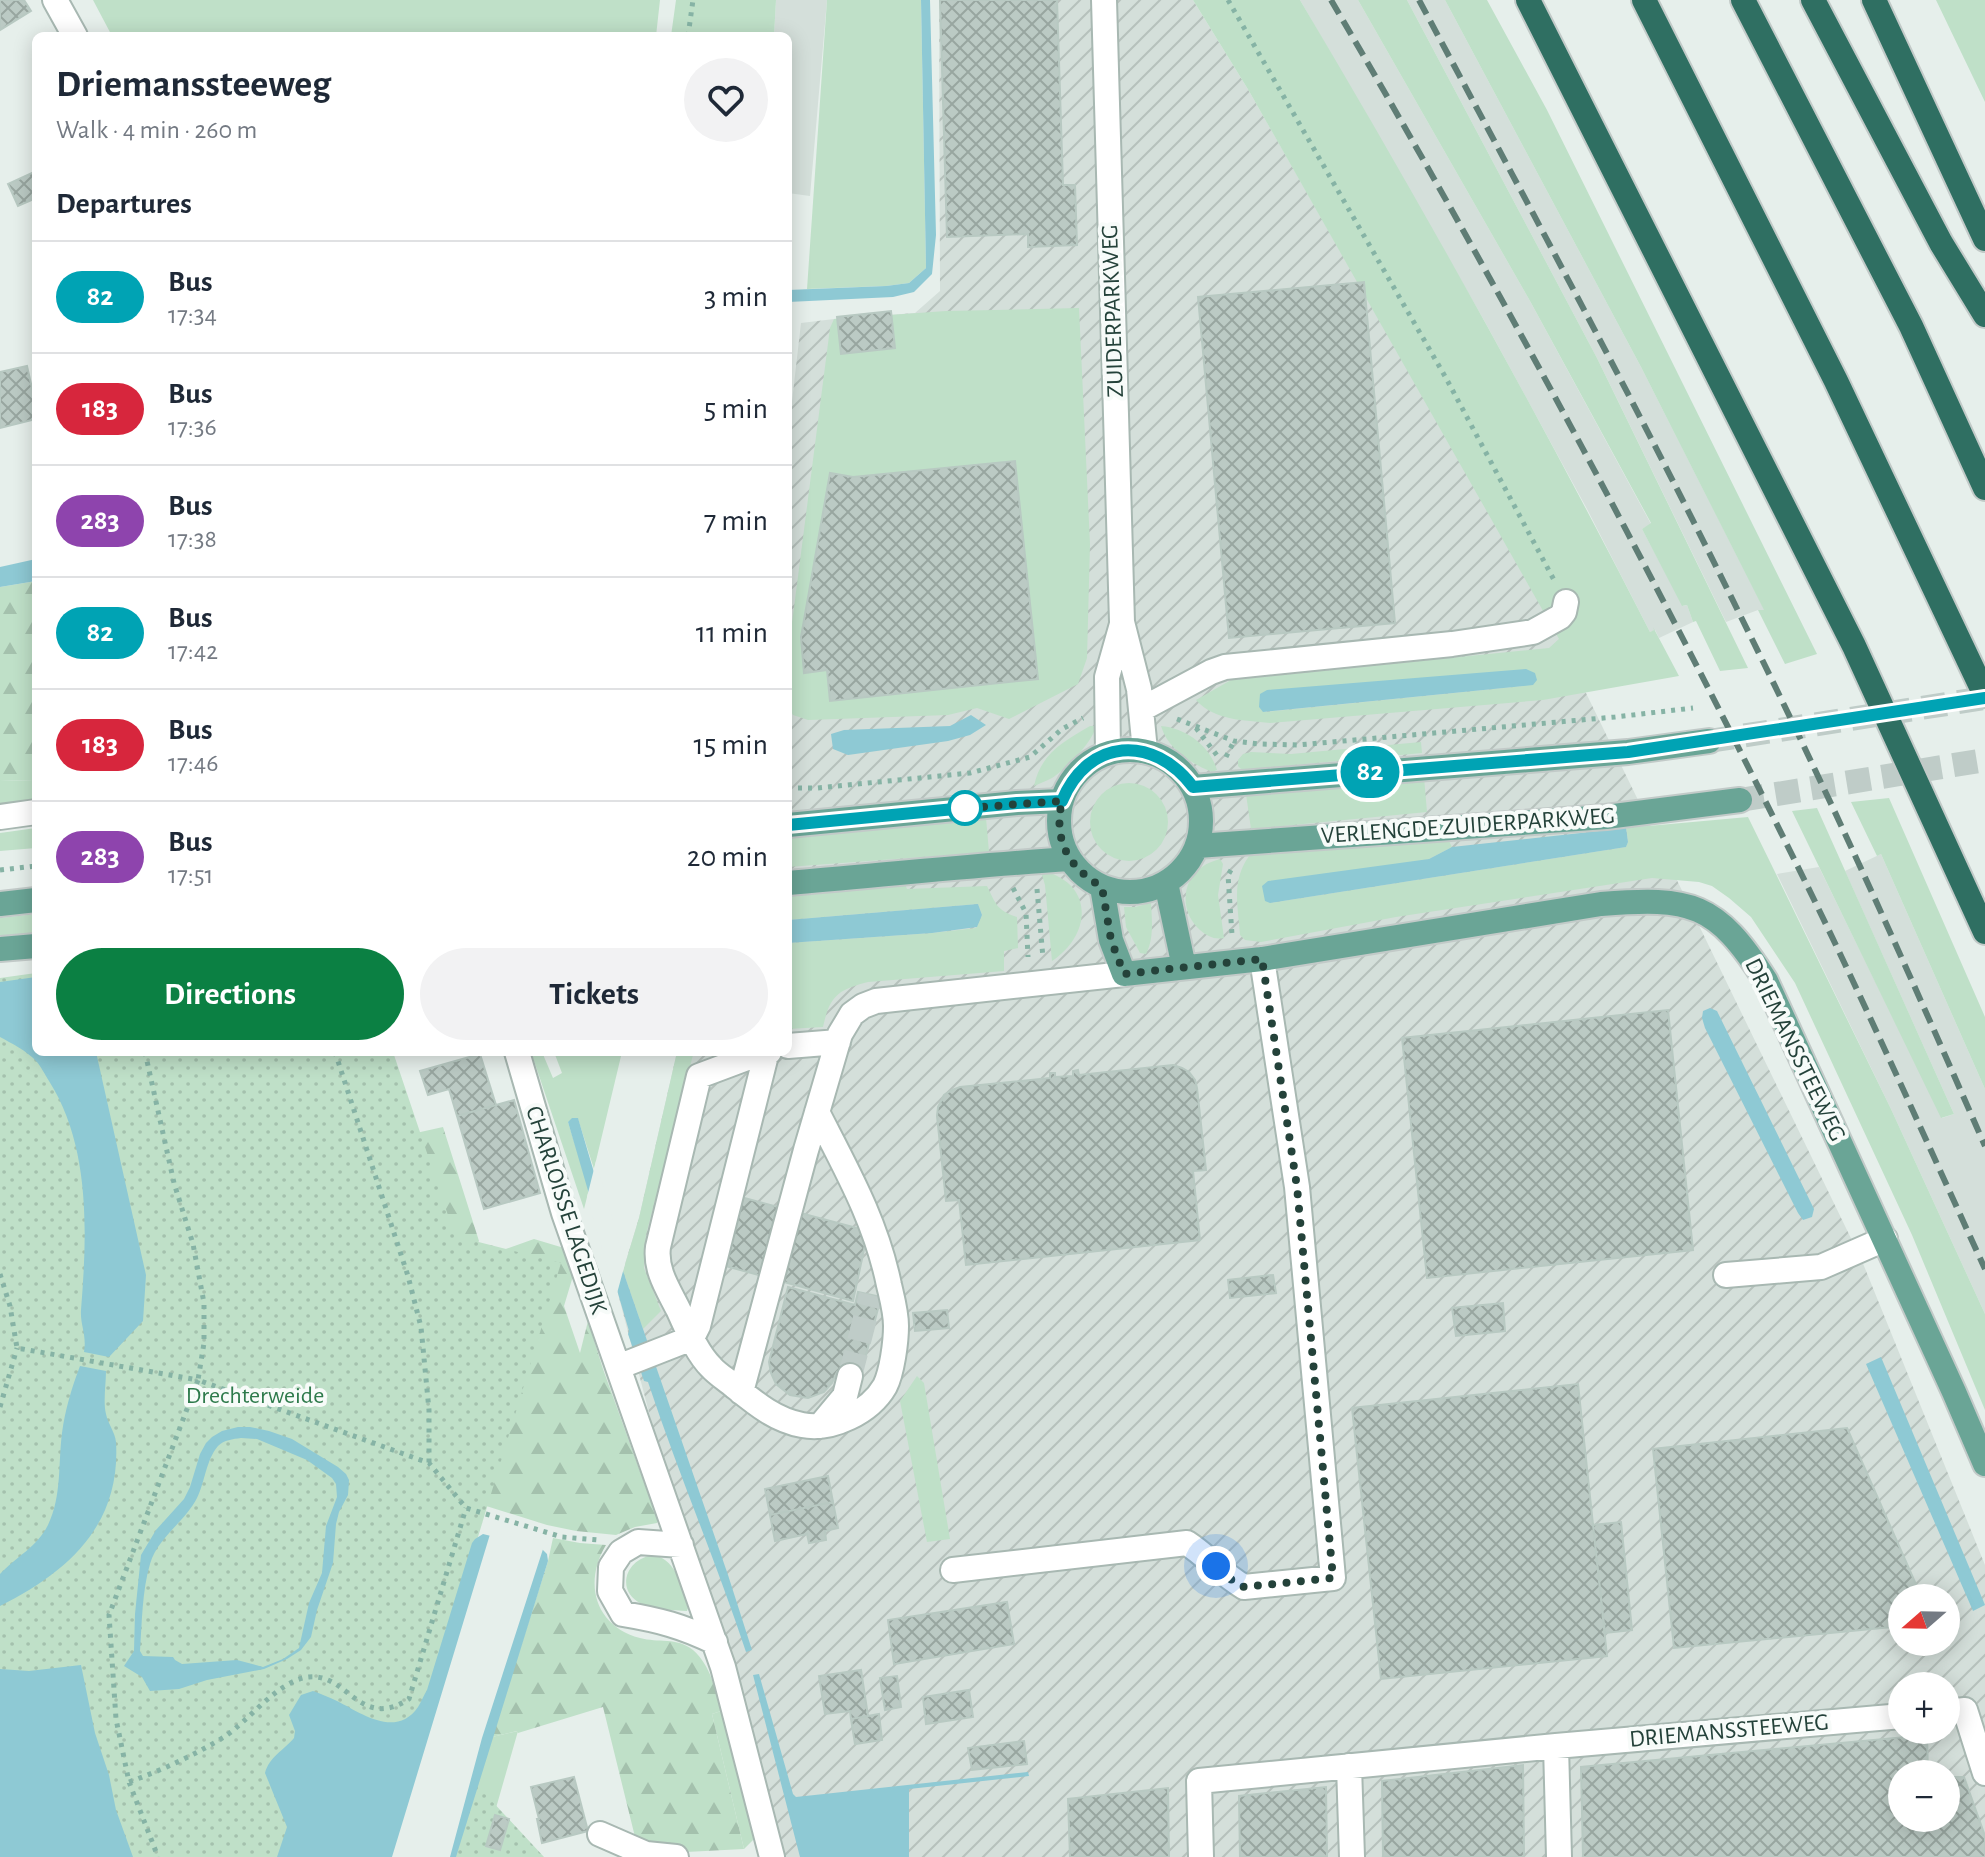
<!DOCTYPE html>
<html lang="en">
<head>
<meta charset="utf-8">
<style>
  :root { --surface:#fff; --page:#f2f2f3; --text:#1f2937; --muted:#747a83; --line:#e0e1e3; --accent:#0b8043 }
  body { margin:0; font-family:"Alegreya Sans",sans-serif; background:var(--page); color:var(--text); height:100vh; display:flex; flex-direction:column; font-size:30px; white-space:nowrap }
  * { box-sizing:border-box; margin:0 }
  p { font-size:26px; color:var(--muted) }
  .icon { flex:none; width:44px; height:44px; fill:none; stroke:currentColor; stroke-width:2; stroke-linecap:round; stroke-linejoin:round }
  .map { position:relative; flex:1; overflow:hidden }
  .sheet { position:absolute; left:32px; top:32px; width:760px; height:1024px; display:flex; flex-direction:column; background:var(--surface); border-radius:12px; box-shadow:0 4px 20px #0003 }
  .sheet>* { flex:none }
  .badge { padding:0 16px; border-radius:26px; font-size:28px; line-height:52px }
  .needle { width:52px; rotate:250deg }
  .controls { position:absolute; left:1888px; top:1584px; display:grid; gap:16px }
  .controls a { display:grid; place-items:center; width:72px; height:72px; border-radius:50%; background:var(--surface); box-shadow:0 4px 20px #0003; font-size:40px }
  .you { position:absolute; width:40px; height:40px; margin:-20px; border:6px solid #fff; border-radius:50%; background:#1a73e8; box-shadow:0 0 0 12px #1a73e833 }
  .map>.badge { position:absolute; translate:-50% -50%; box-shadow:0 0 0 4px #fff }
  h2 { padding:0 24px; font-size:30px; line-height:72px }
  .round { display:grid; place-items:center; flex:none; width:84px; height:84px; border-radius:42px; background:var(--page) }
  .overview { display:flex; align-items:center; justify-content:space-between; height:136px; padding:0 24px }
  h1 { font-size:38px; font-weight:600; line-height:60px }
  .primary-button { display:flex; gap:16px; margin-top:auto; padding:16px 24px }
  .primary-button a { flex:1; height:92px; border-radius:48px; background:var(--accent); color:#fff; font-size:32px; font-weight:600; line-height:92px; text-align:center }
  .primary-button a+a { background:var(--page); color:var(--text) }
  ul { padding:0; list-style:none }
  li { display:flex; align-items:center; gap:24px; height:112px; padding:0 24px; border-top:2px solid var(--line) }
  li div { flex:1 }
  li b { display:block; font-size:30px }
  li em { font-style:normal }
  li .badge { min-width:88px; font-weight:700; text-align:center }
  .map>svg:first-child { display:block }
  .built { fill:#d4dfda }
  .industrial { fill:url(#industrial-furrows); fill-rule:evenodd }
  .green { fill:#bfe0c8; fill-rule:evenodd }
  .forest { fill:url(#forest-firs) }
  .park { fill:url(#park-dots) }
  .water { fill:#8ec9d4; fill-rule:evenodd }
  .pier { fill:#e6efeb }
  .building { fill:url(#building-cross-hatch); stroke:#b8c9c2; stroke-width:2 }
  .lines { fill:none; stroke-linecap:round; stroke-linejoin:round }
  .minor-tunnel { stroke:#bfccc8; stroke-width:24; stroke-dasharray:24 12; stroke-linecap:butt }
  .major-tunnel { stroke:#bfccc8; stroke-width:24; stroke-dasharray:24 12; stroke-linecap:butt }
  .minor-casing { stroke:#a8b8b2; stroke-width:28 }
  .major-casing { stroke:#c2cac8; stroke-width:28 }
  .highway-casing { stroke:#c2cac8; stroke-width:28 }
  .path { stroke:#86b3a5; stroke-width:5; stroke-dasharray:4 6; stroke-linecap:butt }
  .minor { stroke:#fff; stroke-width:24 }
  .major { stroke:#6aa596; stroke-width:24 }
  .highway { stroke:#2f6f62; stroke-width:24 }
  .rail { stroke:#5f7d75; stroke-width:6; stroke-dasharray:16 8; stroke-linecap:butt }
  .line-casing { stroke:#fff; stroke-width:18 }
  .line { stroke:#00a3b4; stroke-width:12 }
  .walk { stroke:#24423a; stroke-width:8; stroke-dasharray:0 14.4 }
  .stop-dot { fill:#fff; stroke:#00a3b4; stroke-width:4 }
  .labels { text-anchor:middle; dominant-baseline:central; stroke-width:8; stroke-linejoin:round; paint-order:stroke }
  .street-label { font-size:24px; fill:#24423a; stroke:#f7fbf9 }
  .park-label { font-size:24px; fill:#2d7a4b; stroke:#f7fbf9 }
</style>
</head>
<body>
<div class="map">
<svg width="1985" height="1857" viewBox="0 0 1985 1857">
  <defs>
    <pattern id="industrial-furrows" width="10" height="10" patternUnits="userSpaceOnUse" patternTransform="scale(2)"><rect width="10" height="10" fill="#d4dfda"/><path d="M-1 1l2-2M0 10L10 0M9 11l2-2" fill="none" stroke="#b6c1bc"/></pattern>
    <pattern id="forest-firs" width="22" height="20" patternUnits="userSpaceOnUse" patternTransform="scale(2)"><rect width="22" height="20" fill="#bfe0c8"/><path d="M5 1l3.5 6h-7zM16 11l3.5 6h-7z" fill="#a4c1ad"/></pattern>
    <pattern id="park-dots" width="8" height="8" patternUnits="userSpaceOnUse" patternTransform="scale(2)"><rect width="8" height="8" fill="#bfe0c8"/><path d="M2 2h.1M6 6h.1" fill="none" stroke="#a4c1ad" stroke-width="1.8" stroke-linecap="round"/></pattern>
    <pattern id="building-cross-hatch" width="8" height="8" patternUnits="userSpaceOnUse" patternTransform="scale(2)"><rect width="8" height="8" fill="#bbcac4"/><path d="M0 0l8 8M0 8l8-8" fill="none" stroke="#98a6a0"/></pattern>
  </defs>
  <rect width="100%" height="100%" fill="#e6efeb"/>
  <path class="built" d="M776,0h51l-17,196 -22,-3v-157h-14z
    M1300,0h58l172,301 121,223 -9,5 41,77 4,-1 6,17 -34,16 -4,-8 -5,2 -63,-123 -102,-187z
    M1407,0h38l196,367 124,244 -7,-1 -32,12 -129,-264z
    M1881,854l104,235v225l-94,-205 -114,-235 42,-7 123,251 12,-4 -109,-243z"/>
  <path class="industrial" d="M939,0h254l56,91 303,532 310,638 123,304v292h-1220l-148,-567 22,-72 38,-166h111v-616l13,-113 33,-4 81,-6 25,-22zM1902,1598h44v44h-44zM1902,1686h44v44h-44zM1902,1774h44v44h-44z"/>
  <path class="green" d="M93,0h567l-4,36h-544z
    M676,0h100l-2,36h-103z
    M827,0h94l5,268 -17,15 -23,3 -79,3z
    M1193,0h107c123,207 240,417 350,632l4,-2 -1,-3 26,49 -136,24 -273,23c-26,-3 -55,-2 -74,-23l35,-20 318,-32 10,-9 -310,-548zM1533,685l-269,27 -5,-5z
    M1358,0h49l190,358 151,310 -28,3 -24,-50 -3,1 -6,-17 -5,1 -40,-77 9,-6 -121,-222z
    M1445,0h42l60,110 270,544 -32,10 -27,-54h6l-123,-243z
    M1936,0h49v102z
    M1079,308l11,236 -3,114 -9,26 -69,35 -32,-11 -29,7 -140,5 -15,-5 -5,-8v-53l42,-326 4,-9 112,-8z
    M1090,726h6c-3,16 -30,43 -44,52 -5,3 -12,5 -18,8 7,-33 29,-44 56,-60z
    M1161,726c25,2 49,20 56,44l-5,2c-22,-9 -44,-23 -51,-46z
    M1421,742l1,11 -180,17 -4,-4v-6l5,-6 8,-2 40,2z
    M1424,777l3,35 -176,17 -5,-35z
    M36,780v26l-36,3v-28z
    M1090 822a39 39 0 1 1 78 0a39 39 0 1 1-78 0Z
    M1889,798l96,219v72l-104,-235 -4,2 -26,-54z
    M1817,808l137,306 -13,4 -149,-307z
    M1748,817l143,292 94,205v96l-73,-175 -117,-252 -44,-66 -22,-19 -17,-12 -13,-4 -47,-4 -256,39 -135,25 -16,-2 -5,-5c-2,-30 -9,-53 9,-79l179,-19 5,5 16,-1 3,6 -23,12 -159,44 356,-56 2,-5 -2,-14z
    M986,818l3,34 -201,15v-32z
    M36,828v20l-36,3v-18z
    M1220,859l3,5 -5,31 6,43c-10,2 -17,-2 -24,-8 -19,-16 -20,-48 2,-63 5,-4 12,-6 18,-8z
    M1044,871c51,14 47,64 8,90l-7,-76 -3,-10z
    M904,881l3,8 80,-3c9,18 9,24 30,31l1,31 -14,3v20l-136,11c-30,8 -38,13 -45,45l-35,2v-86l144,-10 44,-5 6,-13 -4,-11 -190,16v-28z
    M1151,903c1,17 3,36 -5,51l-6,-1 -14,-26 -2,-20h11z
    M36,914v21l-36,4v-21z
    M531,1052h11l11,26 9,-5 -8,-21h68l-28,117 -16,-50 -10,3 21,67 -5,20z
    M677,1052h24l-8,3 -47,180 -2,33 17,43 -18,18 -20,-58 16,-53z
    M917,1376l7,7 26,156 -23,3 -27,-141z
    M655,1555c23,7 26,32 33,53l-1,3c-13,-1 -33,-1 -45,-7 -28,-13 -16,-47 13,-49z
    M721,1711l33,128 -10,10 -32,-135z
    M518,1731l-36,126h-26l36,-120z"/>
  <path class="forest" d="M36,581v199l-36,1v-194z
    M443,1127l36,114 -14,20 32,-9 37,-13 30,9 9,28 -9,30 16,47 8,-32 15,48 55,152 -1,2 -22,4 -19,8 -40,-4 -29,-6 -64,-20 -67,-372z
    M553,1538l27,5 26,2c-23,38 -11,81 34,93 18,5 37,-1 53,12 18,16 22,39 28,61l-9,3 32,135 -58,3 -49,-7 -34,-138 -85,26 -1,-2 -25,6 56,-176z"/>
  <path class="park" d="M36,973v79h357l62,184 106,27 -140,462 123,132h-544v-879z"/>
  <path class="water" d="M921,0h9l6,235 -4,39 -18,18 -21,5 -105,5v-12l98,-4 23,-3 17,-15z
    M36,559v22l-36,6v-20z
    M1526,669l9,4 2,7 -4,5 -270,27 -4,-5 1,-13 7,-4z
    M971,715l15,10 -16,10 -22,6 -100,14 -15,-6 -2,-15 13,-4 106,-4z
    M1626,828l2,14 -2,5 -356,56 -5,-2 -3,-15 6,-5 161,-22 23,-12z
    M978,904l4,11 -5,12 -45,6 -144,10v-23z
    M36,977v75h60l50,223 -3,46 -34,36 -25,-5c3,-17 -4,-27 -3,-42 6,-75 10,-163 -32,-229 -4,-6 -8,-15 -13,-20 -9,-10 -25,-18 -36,-24v-55z
    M1710,1008l7,3 97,198 -2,8 -9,3 -5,-7 -93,-185 -3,-10 1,-7z
    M572,1118h6l45,153 105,304 24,75 -6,2c-30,-91 -68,-179 -98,-270l-4,-1 -16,-47 1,-3 -61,-209z
    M1881,1357l104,248 -12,6 -107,-247z
    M80,1366l26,5c0,13 -3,31 0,43 2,10 9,18 10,28 5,83 -48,130 -116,164v-32c16,-17 37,-27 48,-49 14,-29 10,-61 14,-92 3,-23 10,-46 18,-67z
    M238,1427h12l19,4 23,8 46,28 8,7 3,6 -1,15 -9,17 -3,12 -3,39 -16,47 -6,27 -10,13 -14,9 -23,10 -57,11 -28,9 -29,2 -8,-14 -18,-11 10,-15 1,-37 6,-59 15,-25 28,-31 6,-12 10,-33 6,-11 6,-6 10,-6zM241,1438l16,1 50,21 25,18 4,6 1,13 -11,29 -4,47 -13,30 -10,45 -16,11 -20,8 -26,-7 -55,4 -7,-4 -2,-3 -30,-1 -3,-5c2,-28 2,-60 10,-87 8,-27 34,-41 47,-66 8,-16 9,-38 21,-52 6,-6 15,-7 23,-8z
    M483,1534l59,15 5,5 1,7 -92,296h-179l10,-30 -22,-54c4,-16 19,-23 29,-35l1,-7 -6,-16 12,-20 12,-4c8,3 16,6 24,10 24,12 59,38 81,6 3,-5 6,-12 9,-17l45,-147 3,-4z
    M81,1665l14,68 14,42 7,35 17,47h-133v-188l29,2z
    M759,1674l34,120 3,3 232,-25 1,4 -120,13v68h-109l-47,-182z"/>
  <path class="pier" d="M596,1161l29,103 -9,33 -29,-100z
    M491,1531l53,15 -62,192 -32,119h-58z"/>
  <path class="building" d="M0,0h24l7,11 -31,19z
    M940,0h117l6,185h12l2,60 -49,2v-13l-81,3z
    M34,172l2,4v22l-18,8 -10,-22z
    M1364,282l31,341 -166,15 -31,-341z
    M891,311l4,37 -54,6 -4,-37z
    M27,366l9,40v13l-36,9v-56z
    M1015,461l23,218 -208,22 -3,-31 -23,3 -3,-36 29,-164 23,4z
    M1668,1010l25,240 -266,28 -25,-240z
    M480,1054l16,51 -39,11 -8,-27 -21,6 -8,-24z
    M1173,1065l9,3 7,4 6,8 2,8 9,82 -13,1 7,69 -234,25 -7,-65 -13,1 -9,-85 1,-9 6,-12 8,-5 8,-3 90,-9v-5h5v4l18,-1v-5l5,-1 1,5z
    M514,1100l26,93 -56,16 -27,-93z
    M737,1196l131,35 -15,70 -131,-36z
    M1273,1275l3,18 -46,5 -2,-18z
    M788,1287l67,18 3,-13 23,5 -21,81 -23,-6 -5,11 -8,9 -16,6 -18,-3 -14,-11 -5,-11 -2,-11z
    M1503,1303l2,28 -49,5 -4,-28z
    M947,1310l2,18 -34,3 -2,-18z
    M1578,1384l29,272 -226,23 -29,-271z
    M1847,1428l75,170h-20v28l-228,22 -21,-199z
    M828,1476l5,26 -63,13 -5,-26z
    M833,1502l5,26 -13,3 1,9 -17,3 -2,-9 -32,7 -5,-26z
    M1621,1522l11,108 -27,3 -12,-108z
    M1007,1602l7,42 -120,20 -6,-44z
    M861,1670l7,46 -17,3 -1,-8 -25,3 -6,-38z
    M897,1676l4,31 -16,3 -5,-32z
    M969,1690l4,27 -47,7 -3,-27z
    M879,1714l3,26 -27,4 -4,-25z
    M1927,1735l1,39h-26v44h44v-41h18l21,59v21h-402l-2,-90z
    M1024,1741l3,23 -55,6 -4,-22z
    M1523,1765l1,92h-141l-1,-76z
    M574,1777l14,54 -46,12 -5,-24h2l-8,-32z
    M1326,1787l1,70h-87l-1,-61z
    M1168,1788l1,69h-99l-2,-58z
    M495,1815l14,4 -9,31 -14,-4z"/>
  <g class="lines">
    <path class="minor-tunnel" d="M850,1376l21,-81"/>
    <path class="major-tunnel" d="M1709,741l276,-43
      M1740,800l245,-40"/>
    <g class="minor-casing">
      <path id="minor" d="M55,0l20,36
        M1104,0l18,622 17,67 6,62
        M1142,709l69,-37 14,-5 227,-23 81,-12 27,-15 4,-5 2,-10
        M1108,753l-1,-76 15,-53
        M0,817l36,-5
        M788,1046l50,-4
        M517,1052l47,161 159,454 49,190
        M763,1052l-64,24 -41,171c-3,23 10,42 20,62 9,19 18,43 33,58 6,7 16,13 23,19 21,17 41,34 68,39 30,6 68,-13 83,-39 7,-14 11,-44 11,-60 0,-14 -4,-28 -7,-41 -13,-64 -43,-116 -72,-173
        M1726,1275l95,-8 64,-28
        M618,1367l74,-29 6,-12 68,-271 3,-3
        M741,1392l65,-242 34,-116 12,-20 11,-8 13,-5 248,-27
        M820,1426l25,-30 5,-20
        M681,1545l-43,-3 -17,10 -10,15 -1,24 13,23c36,6 59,12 92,28
        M953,1570l234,-27c20,13 36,32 57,44l89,-9 -36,-391 -35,-228
        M1946,1712l19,-2 20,63
        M1556,1746l3,111
        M1349,1766l3,91
        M600,1834l46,20 30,3
        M1201,1857l-2,-76 357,-35 346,-30"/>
    </g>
    <g class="major-casing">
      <path id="major" d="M1059 821a71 71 0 1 1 142 0a71 71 0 1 1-142 0Z
        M1193,787l435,-35 81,-11
        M788,825l229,-22 45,-2
        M1197,846l409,-29 134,-17
        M788,883c94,-8 188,-18 282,-24
        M1166,883l18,84
        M1102,887l9,53 13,34 138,-15 339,-55c90,-7 115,-2 165,77l188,411 31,72
        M0,904l36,-4
        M0,949l36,-3"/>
    </g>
    <g class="highway-casing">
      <path id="highway" d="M1528,0l326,646 131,286
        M1644,0l192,381 149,314
        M1743,0l168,326 74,162
        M1813,0l128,243 44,72
        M1874,0l111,239"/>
    </g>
    <path class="path" d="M1228,0l218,378 108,202
      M688,36l5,-36
      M1177,719l57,22 25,3 39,1 317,-28 78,-9
      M1196,728l23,30
      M1226,757l8,-16
      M788,788h29l153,-15 60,-16 32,-28 21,-11
      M0,870l36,-4
      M1231,870l-3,5 4,60
      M1013,888l13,25 2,44
      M1037,889l6,69
      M145,1052l29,131 19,61 11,59v40l-6,37 231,83 37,45 96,29 36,3
      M335,1052l73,224 13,51 8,83v53
      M0,1274l10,32 7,42 181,32 -89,235 7,104 13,63 29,75
      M0,1407l17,-59
      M129,1782c33,-12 64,-26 95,-45 25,-16 54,-57 85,-60 39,-4 51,54 100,22l57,-191"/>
    <use href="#minor" class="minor"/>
    <use href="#major" class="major"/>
    <use href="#highway" class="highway"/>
    <path class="rail" d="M1331,0c166,283 321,571 466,865 66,133 126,269 188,404
      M1419,0c110,206 221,411 324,621 86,173 165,349 242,525"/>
  </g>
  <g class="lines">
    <g class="line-casing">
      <path id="line" d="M788,825l229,-22 45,-2c26,-63 91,-67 131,-14l435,-35 357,-54"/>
    </g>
    <use href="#line" class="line"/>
    <path class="walk" d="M965,808l-12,1 109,-8c-9,39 6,66 40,86l9,53 13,34 138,-15 35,228 36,391 -89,9 -11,-6 -17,-15"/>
  </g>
  <circle class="stop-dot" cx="965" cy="808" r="16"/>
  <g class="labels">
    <g class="street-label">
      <text transform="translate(1113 311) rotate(-92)">ZUIDERPARKWEG</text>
      <text transform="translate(1468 826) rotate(-4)">VERLENGDE ZUIDERPARKWEG</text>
      <text transform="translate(1795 1050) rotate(64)">DRIEMANSSTEEWEG</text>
      <text transform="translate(566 1210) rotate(72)">CHARLOISSE LAGEDIJK</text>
      <text transform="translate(1729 1731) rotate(-5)">DRIEMANSSTEEWEG</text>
    </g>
    <g class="park-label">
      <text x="255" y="1396">Drechterweide</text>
    </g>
  </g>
</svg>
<div class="controls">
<a><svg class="needle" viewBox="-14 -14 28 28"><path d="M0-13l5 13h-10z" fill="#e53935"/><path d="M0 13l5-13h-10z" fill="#747a83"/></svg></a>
<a>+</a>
<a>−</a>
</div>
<div class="you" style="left:1216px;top:1566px"></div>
<b class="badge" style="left:1370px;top:772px;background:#00a3b4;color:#fff">82</b>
<section class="sheet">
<div class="overview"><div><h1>Driemanssteeweg</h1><p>Walk · 4 min · 260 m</p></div><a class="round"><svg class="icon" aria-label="heart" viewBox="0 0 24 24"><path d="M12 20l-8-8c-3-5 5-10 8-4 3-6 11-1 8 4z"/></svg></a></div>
<h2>Departures</h2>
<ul>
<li><span class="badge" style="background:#00a3b4;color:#fff">82</span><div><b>Bus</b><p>17:34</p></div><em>3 min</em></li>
<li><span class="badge" style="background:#d7263d;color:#fff">183</span><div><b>Bus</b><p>17:36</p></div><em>5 min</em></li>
<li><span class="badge" style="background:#8e44ad;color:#fff">283</span><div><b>Bus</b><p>17:38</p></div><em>7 min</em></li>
<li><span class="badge" style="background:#00a3b4;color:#fff">82</span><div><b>Bus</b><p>17:42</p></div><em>11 min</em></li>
<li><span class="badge" style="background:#d7263d;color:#fff">183</span><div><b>Bus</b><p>17:46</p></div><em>15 min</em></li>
<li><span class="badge" style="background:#8e44ad;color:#fff">283</span><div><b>Bus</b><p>17:51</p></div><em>20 min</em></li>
</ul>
<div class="primary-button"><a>Directions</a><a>Tickets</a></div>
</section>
</div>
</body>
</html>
